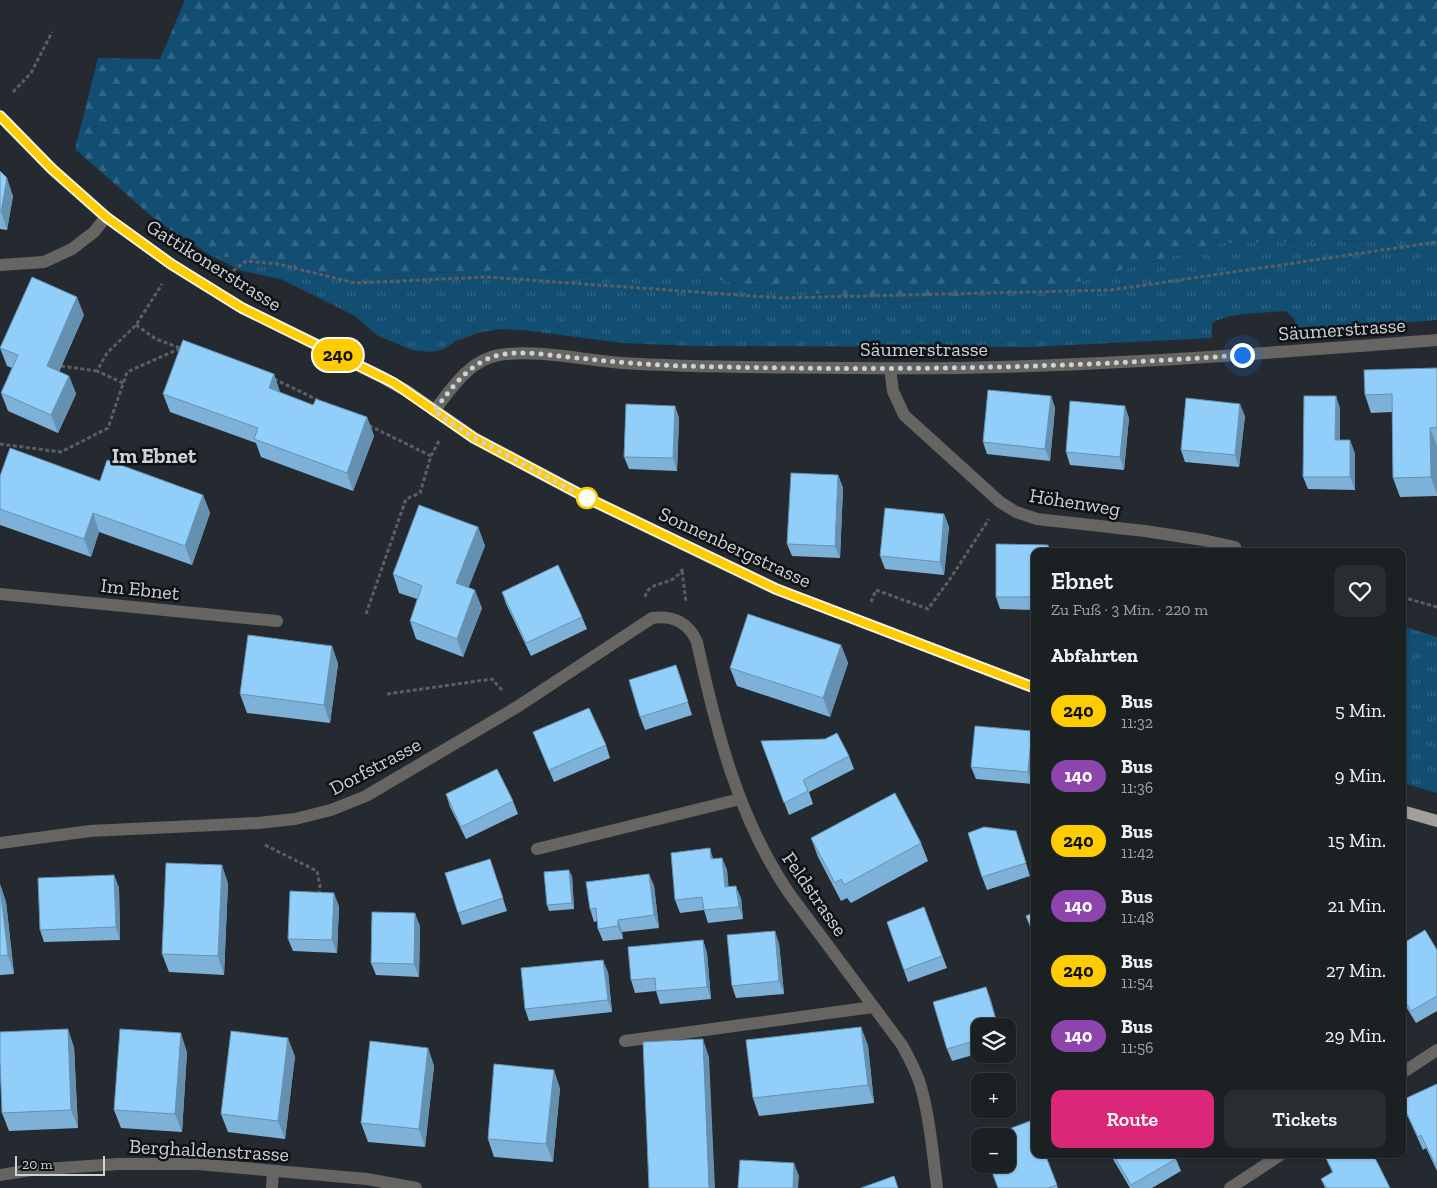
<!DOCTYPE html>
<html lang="de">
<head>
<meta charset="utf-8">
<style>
  :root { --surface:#1b2023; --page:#282d30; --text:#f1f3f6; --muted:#a0a3a6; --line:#393e41; --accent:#db2777 }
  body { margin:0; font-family:"Zilla Slab",serif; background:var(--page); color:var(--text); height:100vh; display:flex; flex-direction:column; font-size:19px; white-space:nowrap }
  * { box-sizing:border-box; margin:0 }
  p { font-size:16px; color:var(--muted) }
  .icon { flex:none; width:28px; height:28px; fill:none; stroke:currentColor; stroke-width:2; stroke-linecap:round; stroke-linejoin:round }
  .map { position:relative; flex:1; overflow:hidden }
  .drawer { position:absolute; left:1031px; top:548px; width:375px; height:610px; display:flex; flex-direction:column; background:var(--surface); border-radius:10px; box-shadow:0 1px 4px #0004,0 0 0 1px var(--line) }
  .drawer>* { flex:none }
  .badge { padding:0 10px; border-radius:16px; font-size:18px; line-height:32px }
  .tools { position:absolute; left:971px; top:1018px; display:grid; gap:10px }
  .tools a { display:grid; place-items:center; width:45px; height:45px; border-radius:10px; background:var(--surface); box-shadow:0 1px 4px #0004,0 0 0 1px var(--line); font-size:25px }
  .scale { position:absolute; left:15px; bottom:12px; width:90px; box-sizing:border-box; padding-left:5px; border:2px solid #ced2d6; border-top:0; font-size:14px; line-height:18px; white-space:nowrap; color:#ced2d6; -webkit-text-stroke:4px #0f1215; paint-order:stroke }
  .you { position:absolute; width:25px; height:25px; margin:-12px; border:4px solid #fff; border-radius:50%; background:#1a73e8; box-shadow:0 0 0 8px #1a73e833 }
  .map>.badge { position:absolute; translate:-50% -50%; box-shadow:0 0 0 2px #fff }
  h2 { padding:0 20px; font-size:19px; line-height:45px }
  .round { display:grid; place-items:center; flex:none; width:52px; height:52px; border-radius:10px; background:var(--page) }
  .overview { display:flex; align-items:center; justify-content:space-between; height:85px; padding:0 20px }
  h1 { font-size:24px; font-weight:600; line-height:38px }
  .button { display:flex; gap:10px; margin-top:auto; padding:10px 20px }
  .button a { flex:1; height:58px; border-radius:10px; background:var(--accent); color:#fff; font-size:20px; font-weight:600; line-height:58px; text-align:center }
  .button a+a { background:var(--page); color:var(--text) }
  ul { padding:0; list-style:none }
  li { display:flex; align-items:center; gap:15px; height:65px; padding:0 20px }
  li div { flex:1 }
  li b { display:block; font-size:19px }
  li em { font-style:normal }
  li .badge { min-width:55px; font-weight:700; text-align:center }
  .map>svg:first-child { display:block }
  .grass { fill:url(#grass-tufts) }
  .forest { fill:url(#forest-firs) }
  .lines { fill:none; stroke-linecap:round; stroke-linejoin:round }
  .path { stroke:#5a5f64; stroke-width:3; stroke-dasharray:4 2.5; stroke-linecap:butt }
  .minor { stroke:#666561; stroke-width:12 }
  .major { stroke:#a2a199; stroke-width:12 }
  .wall { fill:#7eb1d7 }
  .shaded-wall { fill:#6690af }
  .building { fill:#92cefa; stroke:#6690af }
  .line-casing { stroke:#fff; stroke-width:11 }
  .line { stroke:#fc0; stroke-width:8 }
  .walk { stroke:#ced2d6; stroke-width:5; stroke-dasharray:0 9 }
  .stop-dot { fill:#fff; stroke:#fc0; stroke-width:2.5 }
  .labels { text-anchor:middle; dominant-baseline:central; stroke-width:5; stroke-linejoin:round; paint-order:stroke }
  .street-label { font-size:20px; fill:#ced2d6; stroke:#0f1215 }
  .neighbourhood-label { font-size:21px; font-weight:bold; fill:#ced2d6; stroke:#0f1215 }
</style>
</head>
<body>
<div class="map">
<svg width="1437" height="1188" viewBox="0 0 1437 1188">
  <defs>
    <pattern id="grass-tufts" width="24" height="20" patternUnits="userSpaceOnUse" patternTransform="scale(1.25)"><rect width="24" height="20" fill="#124d72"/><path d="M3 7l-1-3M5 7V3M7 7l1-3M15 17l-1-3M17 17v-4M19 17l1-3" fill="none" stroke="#336685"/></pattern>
    <pattern id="forest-firs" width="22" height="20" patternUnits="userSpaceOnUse" patternTransform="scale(1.25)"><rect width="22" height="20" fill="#124d72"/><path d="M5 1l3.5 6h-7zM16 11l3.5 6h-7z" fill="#336685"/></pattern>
  </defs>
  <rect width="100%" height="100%" fill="#242a2f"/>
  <path class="grass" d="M1437,239v81l-140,11 -3,-13 -9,-7c-21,2 -55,1 -73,12v15l-181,9 -339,-1 -69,-3 -101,-13 -21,-1 -20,3 -25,9 -12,8 -13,3 -19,-2 -34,-14 -23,-20 -74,-37 -39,-8 -34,-17 137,22 164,-6 181,6 195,27 167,-14 169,-46z
    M1403,626l34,11v156l-34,-10z"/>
  <path class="forest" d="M185,0h1252v239l-216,4 -169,46 -167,14 -195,-27 -181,-6 -164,6 -137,-22 -51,-33 -82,-72 23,-91 62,1z"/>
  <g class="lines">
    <path class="path" d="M13,92l18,-19 21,-41
      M233,271l13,-10 32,3 77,19 132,-6 294,21 330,-8 326,-48
      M136,325l20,14 24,9
      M61,366l36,5
      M274,379l44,21
      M123,383l-26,-12 10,-18 29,-28 26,-41
      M0,444l61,8 47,-24 19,-56 54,-24 2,1
      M431,456l8,-15
      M682,571l4,31
      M645,597c3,-13 15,-12 26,-17 5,-2 9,-7 12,-11
      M1402,597l35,10
      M871,602l5,-12 52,19 22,-30 39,-60
      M366,614l40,-115 14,-6 11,-37 -65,-32
      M387,694l105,-15 10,11
      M265,845l52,26 3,14 -1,12"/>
    <path class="minor" d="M0,265l44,-3 28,-13 22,-17 12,-15
      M890,368l3,23 11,24 96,87 16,10 21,7 108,12 58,9 32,7
      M434,411c17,-22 35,-51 65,-56 40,-6 83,5 123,8 78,5 155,4 233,5 194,3 388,-13 582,-28
      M0,594l277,27
      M0,843l90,-12 168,-8 37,-4 36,-9 35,-14 151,-89 135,-89c21,-3 37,5 45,24 19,88 41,176 92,251l113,152c7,13 15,27 19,42 9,33 12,68 16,101
      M537,849l203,-50
      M625,1041l248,-34
      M1402,1073l35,-23
      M0,1175l31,-5 87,-6h80l169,15 49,9
      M272,1188l1,-17
      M1230,1188l52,-34"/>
    <path class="major" d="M0,116l52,53 54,48 65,47 71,44 140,69 23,13 69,48 113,60 189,91 259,99
      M1402,811l35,10"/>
  </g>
  <path class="wall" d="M0,171l13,25 -6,34 -7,-1z
    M84,315l-25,57 10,4 7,18 -18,39 -50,-22 -7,-18 11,-25 -5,-2 -7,-18z
    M1437,368v128l-37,1 -7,-19 -1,-66 -21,1 -6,-18z
    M274,374l6,19 33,12 54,12 7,19 -21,55 -92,-34 -5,-14 -86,-31 -7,-18z
    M1051,396l4,12 -5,53 -63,-7 -4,-12z
    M1336,396l4,13v31l15,13v37l-47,-1 -5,-12z
    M675,406l4,12 -2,53 -48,-2 -5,-12z
    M1245,416l-6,51 -54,-5 -4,-12z
    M1129,418l-5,52 -54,-5 -4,-13z
    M838,475l5,13 -3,70 -48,-2 -5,-12z
    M0,476l100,5 103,14 7,18 -18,52 -93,-33 -8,25 -91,-32z
    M944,514l5,13 -5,48 -59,-6 -5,-13z
    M478,527l7,19 -17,42 14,20 -19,49 -47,-18 -6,-18 7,-22 -18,-6 -6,-19z
    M996,544l52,1 2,6h-15v59l-35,-1 -4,-12z
    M502,592l80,25 5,12 -56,27 -25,-52z
    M841,645l7,18 -18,54 -93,-31 -7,-18z
    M332,646l6,18 -8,59 -83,-10 -7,-19z
    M676,665l16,50 -47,15 -5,-13z
    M533,732l73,13 4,13 -56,24z
    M1035,739v20l-2,25 -57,-5 -5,-12z
    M761,741l88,15 5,13 -45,23 4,12 -24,11z
    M446,794l67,7 5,13 -52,25 -16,-32z
    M811,838l110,5 7,18 -77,42 -4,-5 -6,3 -23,-44z
    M1020,844l10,32 -43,14 -5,-13z
    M722,858l5,12 1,17 13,11 2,21 -35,4 -4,-13 -24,3 -5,-13 38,-41z
    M490,859l17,52 -45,14 -4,-12z
    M649,874l5,12 5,42 -37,4 1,7 -20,2 -5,-12 -1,-8 -3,1 -4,-13z
    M114,875l5,13 1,52 -76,2 -4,-12z
    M572,876l2,33 -25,2 -2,-6z
    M228,883l-4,92 -55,-3 -7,-18z
    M0,884l6,18 8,72 -14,1z
    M339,906l-2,47 -44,-2 -5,-12z
    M924,907l23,61 -39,14 -21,-60z
    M1035,912v28l-9,-24z
    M420,926l-1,51 -43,-2 -5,-12z
    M703,940l4,13 4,46 -51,5 -4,-13 -21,2 -4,-13z
    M779,943l5,51 -48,4 -4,-12z
    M1402,944l35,6v61l-21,12 -14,-23z
    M608,972l4,40 -83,9 -4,-12z
    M986,987l12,39h-18v27l-28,8 -5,-12z
    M861,1027l7,19 6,57 -115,13 -6,-18z
    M74,1047l4,81 -69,3 -7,-18z
    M428,1048l6,18 -9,81 -57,-5 -7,-19z
    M187,1052l-5,80 -61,-4 -7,-18z
    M295,1056l-10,83 -57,-7 -7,-18z
    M1437,1084v87l-11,-23 -3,2 -17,-37 -4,-9z
    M560,1088l-7,74 -59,-5 -6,-18z
    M1045,1154l13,34h-60z
    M1110,1154h64l2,5 5,12 -29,17h-22z
    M1324,1154l66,34h-65l-4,-9 11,-7z"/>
  <path class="shaded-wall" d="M7,178l6,18 -6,34 -6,-18z
    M77,297l7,18 -31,69 -6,-18z
    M274,374l6,18 -5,15 -6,-19z
    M69,376l7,18 -18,39 -7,-18z
    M1051,396l4,12 -5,53 -5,-12z
    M1336,396l4,13v44l-5,-13z
    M1240,404l5,12 -6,51 -4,-12z
    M675,406l4,12 -2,53 -4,-13z
    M1125,406l4,12 -5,52 -4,-13z
    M367,417l7,19 -21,55 -6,-18z
    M1430,428l7,18v48l-6,-17z
    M1350,440l5,13v37l-5,-13z
    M838,475l5,13 -3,70 -5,-12z
    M203,495l7,18 -18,52 -7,-19z
    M93,513l6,19 -8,25 -7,-18z
    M944,514l5,13 -5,48 -4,-13z
    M478,527l7,19 -22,56 -7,-19z
    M475,590l7,18 -19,49 -6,-18z
    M841,645l7,18 -18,54 -7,-19z
    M332,646l6,18 -8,59 -6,-18z
    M676,665l5,13 11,37 -4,-13z
    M1032,731l3,8v20l-2,25 -5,-12z
    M710,848l4,13 -3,-2z
    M722,858l5,12 3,30 -5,-13z
    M222,865l6,18 -4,92 -6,-19z
    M569,870l3,6 2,33 -2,-6z
    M649,874l5,12 5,42 -5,-13z
    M114,875l5,13 1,52 -4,-13z
    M0,884l6,18 8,72 -6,-19z
    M736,886l5,12 2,21 -4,-12z
    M334,893l5,13 -2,47 -5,-13z
    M415,913l5,13 -1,51 -5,-13z
    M618,920l4,12 1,7 -5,-13z
    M775,931l4,12 5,51 -5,-13z
    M703,940l4,13 4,46 -4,-12z
    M603,960l5,12 4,40 -4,-12z
    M986,987l5,13 7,26z
    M861,1027l7,19 6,57 -6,-18z
    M68,1029l6,18 4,81 -7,-18z
    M181,1033l6,19 -5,80 -7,-18z
    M288,1038l7,18 -10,83 -7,-18z
    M703,1039l6,18 6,131h-6z
    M428,1048l6,18 -9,81 -6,-18z
    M554,1070l6,18 -7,74 -7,-18z
    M794,1163l5,13 -1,12h-5z"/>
  <path class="building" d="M0,171l7,7 -6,34 -1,-1z
    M32,277l45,20 -30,69 22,10 -18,39 -50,-22 17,-38 -18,-7z
    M183,340l91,34 -5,14 44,17 3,-6 51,18 -20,56 -93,-34 4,-11 -95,-34z
    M1437,368v59l-7,1 1,49 -38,1 -1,-84 -27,1 -1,-25z
    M988,390l63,6 -6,53 -62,-7z
    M1304,396h32l-1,44h15v37h-47z
    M1186,398l54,6 -5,51 -54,-5z
    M1070,401l55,5 -5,51 -54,-5z
    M626,404l49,2 -2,52 -49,-1z
    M10,448l90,33 7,-21 96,35 -18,51 -92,-33 -9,26 -84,-30v-33z
    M791,473l47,2 -3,71 -48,-2z
    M419,505l59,22 -22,56 19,7 -18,49 -47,-18 12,-35 -29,-12z
    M885,508l59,6 -4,48 -60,-6z
    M996,544l52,1v6h-13v46h-39z
    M558,565l24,52 -56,26 -24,-51z
    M748,614l93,31 -18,53 -93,-30z
    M248,635l84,11 -8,59 -84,-11z
    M676,665l12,37 -48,15 -11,-37z
    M589,708l17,37 -57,25 -16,-38z
    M975,726l57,5 -4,41 -57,-5z
    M837,733l12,23 -46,24 5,11 -24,12 -23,-62 64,-2z
    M497,769l16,32 -52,26 -15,-33z
    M895,793l26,50 -77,42 -3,-6 -6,4 -24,-45z
    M984,827l32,4 10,32 -44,14 -14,-44z
    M710,848l1,11 11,-1 3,29 11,-1 3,21 -35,3 -2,-13 -27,3 -4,-47z
    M490,859l13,39 -45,15 -13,-40z
    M166,863l56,2 -4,91 -56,-2z
    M569,870l3,33 -25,2 -3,-33z
    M649,874l5,41 -36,5v6l-20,3 -2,-21 -6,1 -4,-27z
    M114,875l2,52 -76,3 -2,-52z
    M0,887l8,68 -8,1z
    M290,891l44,2 -2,47 -44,-1z
    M924,907l18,49 -38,14 -17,-48z
    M372,912l43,1 -1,51 -43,-1z
    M1035,912v25l-9,-21z
    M1425,930l12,20v46l-26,15 -9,-15v-52z
    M775,931l4,50 -47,5 -5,-51z
    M703,940l4,47 -51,4 -1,-13 -24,2 -3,-33z
    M603,960l5,40 -83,9 -4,-41z
    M986,987l12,39h-18v13l-33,10 -14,-47z
    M861,1027l7,58 -115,13 -7,-58z
    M68,1029l3,81 -69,3 -2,-51v-30z
    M120,1029l61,4 -6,81 -61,-4z
    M231,1031l57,7 -10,83 -57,-7z
    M703,1039l6,149h-60l-6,-146z
    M370,1041l58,7 -9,81 -58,-6z
    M494,1064l60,6 -8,74 -58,-5z
    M1437,1084v78l-2,2 -14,-29 -3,2 -16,-34v-3z
    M1033,1120l2,5v29h10l12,31 -9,3h-50l-9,-24h19v-28h-18z
    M1113,1154h61l2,5 -45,26z
    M1324,1154h49l17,34h-63l-6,-9 12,-7z
    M740,1160l54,3 -1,25h-55z
    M894,1176l4,12h-37z"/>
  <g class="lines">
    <g class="line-casing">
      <path id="line" d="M0,116l52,53 54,48 65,47 71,44 152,75 80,55 113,60 189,91 259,99"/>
    </g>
    <use href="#line" class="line"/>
    <path class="walk" d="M587,498l-113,-60 -40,-27c17,-22 33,-46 61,-55 24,-7 59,0 83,2 36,4 72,7 108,8 185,5 371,3 556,-11"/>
  </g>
  <circle class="stop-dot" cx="587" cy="498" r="10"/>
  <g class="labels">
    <g class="street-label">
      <text transform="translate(214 265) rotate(32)">Gattikonerstrasse</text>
      <text transform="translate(1342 329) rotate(-4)">Säumerstrasse</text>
      <text x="924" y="349">Säumerstrasse</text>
      <text transform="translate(1075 502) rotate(9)">Höhenweg</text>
      <text transform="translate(735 547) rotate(25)">Sonnenbergstrasse</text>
      <text transform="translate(140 589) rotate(6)">Im Ebnet</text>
      <text transform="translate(375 766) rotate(-28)">Dorfstrasse</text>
      <text transform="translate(815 894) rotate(55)">Feldstrasse</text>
      <text transform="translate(209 1150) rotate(3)">Berghaldenstrasse</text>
    </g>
    <g class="neighbourhood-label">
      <text x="154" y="455">Im Ebnet</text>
    </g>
  </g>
</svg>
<div class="tools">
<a><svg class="icon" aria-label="layers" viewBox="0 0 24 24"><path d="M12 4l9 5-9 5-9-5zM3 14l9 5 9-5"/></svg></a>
<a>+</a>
<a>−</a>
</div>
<div class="scale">20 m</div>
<div class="you" style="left:1242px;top:355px"></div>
<b class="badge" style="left:338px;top:355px;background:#fc0;color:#111">240</b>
<section class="drawer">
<div class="overview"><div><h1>Ebnet</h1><p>Zu Fuß · 3 Min. · 220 m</p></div><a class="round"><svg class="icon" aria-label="heart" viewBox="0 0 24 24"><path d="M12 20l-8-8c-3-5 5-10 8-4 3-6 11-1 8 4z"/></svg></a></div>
<h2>Abfahrten</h2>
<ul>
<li><span class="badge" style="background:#fc0;color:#111">240</span><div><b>Bus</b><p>11:32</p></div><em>5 Min.</em></li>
<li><span class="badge" style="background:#8e44ad;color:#fff">140</span><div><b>Bus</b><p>11:36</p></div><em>9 Min.</em></li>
<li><span class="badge" style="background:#fc0;color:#111">240</span><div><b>Bus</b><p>11:42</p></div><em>15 Min.</em></li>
<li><span class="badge" style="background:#8e44ad;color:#fff">140</span><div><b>Bus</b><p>11:48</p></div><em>21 Min.</em></li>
<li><span class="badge" style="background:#fc0;color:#111">240</span><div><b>Bus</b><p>11:54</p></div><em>27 Min.</em></li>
<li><span class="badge" style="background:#8e44ad;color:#fff">140</span><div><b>Bus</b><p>11:56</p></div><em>29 Min.</em></li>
</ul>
<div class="button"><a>Route</a><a>Tickets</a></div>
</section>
</div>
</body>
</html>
